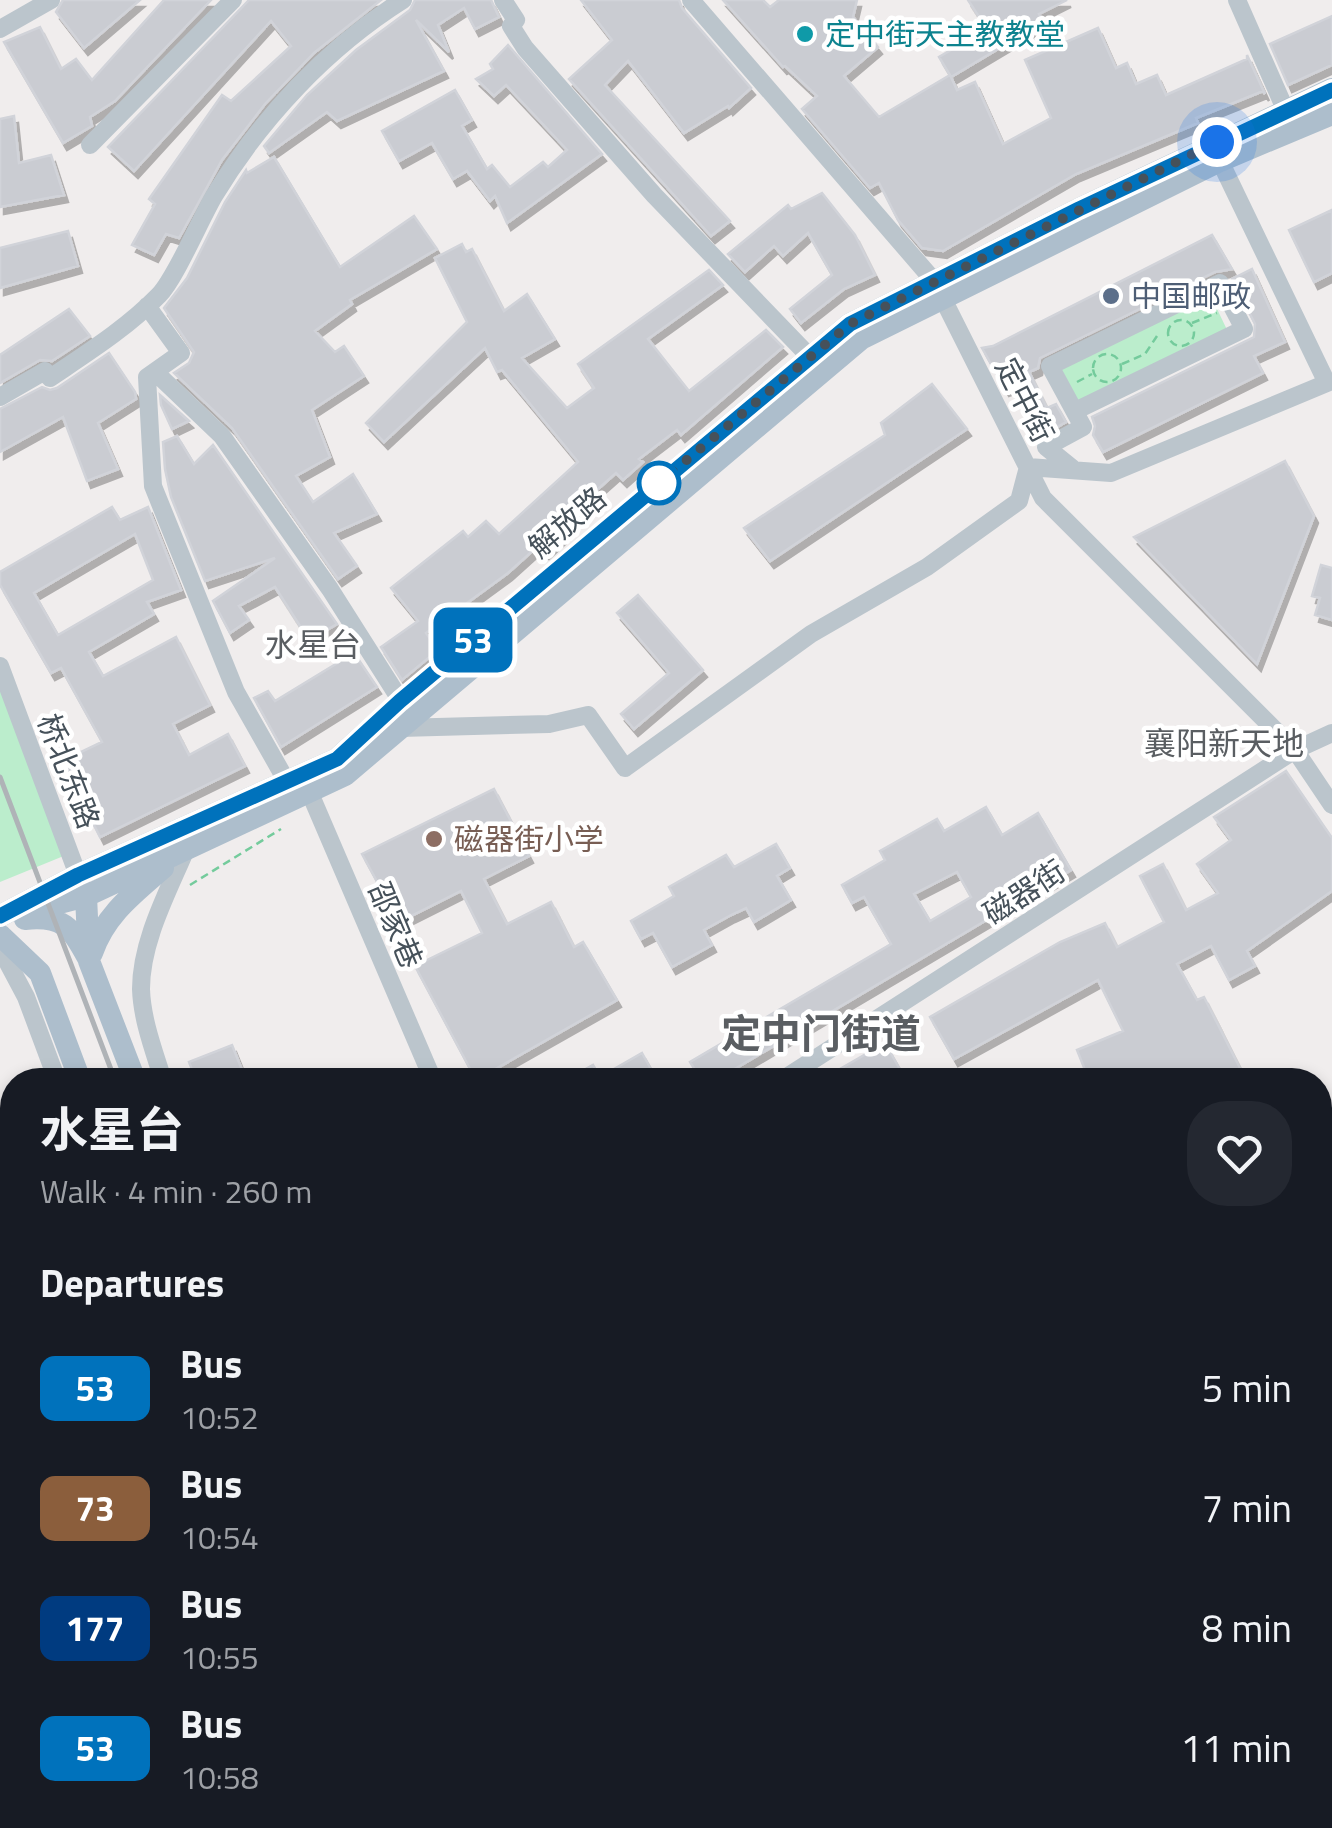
<!DOCTYPE html>
<html lang="en">
<head>
<meta charset="utf-8">
<style>
  :root { --surface:#171b24; --page:#242831; --text:#f1f3f6; --muted:#9ea1a6 }
  body { margin:0; font-family:"Titillium Web","Noto Sans SC",sans-serif; background:var(--page); color:var(--text); height:100vh; display:flex; flex-direction:column; font-size:38px; white-space:nowrap }
  * { box-sizing:border-box; margin:0 }
  p { font-size:32px; color:var(--muted) }
  .icon { flex:none; width:55px; height:55px; fill:none; stroke:currentColor; stroke-width:2; stroke-linecap:round; stroke-linejoin:round }
  .map { position:relative; flex:1; overflow:hidden }
  .drawer { position:absolute; left:0px; top:1068px; width:1332px; height:762px; display:flex; flex-direction:column; background:var(--surface); border-radius:40px 40px 0 0; box-shadow:0 5px 15px #0003 }
  .drawer>* { flex:none }
  .badge { padding:0 20px; border-radius:15px; font-size:35px; line-height:65px }
  .you { position:absolute; width:50px; height:50px; margin:-25px; border:8px solid #fff; border-radius:50%; background:#1a73e8; box-shadow:0 0 0 15px #1a73e833 }
  .map>.badge { position:absolute; translate:-50% -50%; box-shadow:0 0 0 5px #fff }
  h2 { padding:0 40px; font-size:38px; line-height:90px }
  .round { display:grid; place-items:center; flex:none; width:105px; height:105px; border-radius:40px; background:var(--page) }
  .head { display:flex; align-items:center; justify-content:space-between; height:170px; padding:0 40px }
  h1 { font-size:48px; font-weight:700; line-height:75px }
  ul { padding:0; list-style:none }
  li { display:flex; align-items:center; gap:30px; height:120px; padding:0 40px }
  li div { flex:1 }
  li b { display:block; font-size:38px }
  li em { font-style:normal }
  li .badge { min-width:110px; font-weight:700; text-align:center }
  .map>svg:first-child { display:block }
  .green { fill:#bbedcc }
  .water { fill:#89daea }
  .building { fill:#caccd2; stroke:#d1d3d9; stroke-width:2.5; fill-rule:evenodd; filter:url(#shadow) }
  .lines { fill:none; stroke-linecap:round; stroke-linejoin:round }
  .path { stroke:#74cb9c; stroke-width:2.5; stroke-dasharray:8 5; stroke-linecap:butt }
  .minor { stroke:#bbc5cc; stroke-width:18 }
  .major { stroke:#adbecc; stroke-width:22 }
  .rail { stroke:#afb3b7; stroke-width:5 }
  .line-casing { stroke:#fff; stroke-width:22 }
  .line { stroke:#0072bc; stroke-width:15 }
  .walk { stroke:#46515a; stroke-width:10; stroke-dasharray:0 18 }
  .culture-dot { fill:#0f9aa8; stroke:#fff; stroke-width:4 }
  .service-dot { fill:#5c6f8a; stroke:#fff; stroke-width:4 }
  .stop-dot { fill:#fff; stroke:#0072bc; stroke-width:5 }
  .education-dot { fill:#8d6e63; stroke:#fff; stroke-width:4 }
  .labels { text-anchor:middle; dominant-baseline:central; stroke-width:9; stroke-linejoin:round; paint-order:stroke }
  .culture-label { font-size:30px; fill:#0d838f; stroke:#fff; text-anchor:start }
  .service-label { font-size:30px; fill:#4e5e75; stroke:#fff; text-anchor:start }
  .street-label { font-size:30px; fill:#46515a; stroke:#fff }
  .education-label { font-size:30px; fill:#785e54; stroke:#fff; text-anchor:start }
  .neighbourhood-label { font-size:32px; fill:#5a5e62; stroke:#fff }
  .district-label { font-size:40px; font-weight:bold; fill:#5a5e62; stroke:#fff }
</style>
</head>
<body>
<div class="map">
<svg width="1332" height="1828" viewBox="0 0 1332 1828">
  <defs>
    <filter id="shadow"><feDropShadow dx="4" dy="7" stdDeviation="0" flood-color="#0004"/></filter>
  </defs>
  <rect width="100%" height="100%" fill="#f0eded"/>
  <path class="green" d="M1208,290l21,44 -149,70 -21,-39z
    M0,666l71,187 -71,29z
    M1332,1403v72l-12,4v-70z
    M126,1818h82l-25,10h-85z"/>
  <path class="water" d="M1332,1477v351h-1149l25,-10h1112v-337z"/>
  <path class="building" d="M63,0h77l-56,48 -28,-36z
    M164,0h47l-96,101 -25,16 2,9 -29,17 -59,-101 36,-15 21,42 15,-10 16,21z
    M249,0h132l-67,53 -49,51 -43,56 -43,78 -13,-4 -12,21 -22,-10 23,-41 -6,-5 73,-104 9,6 60,-55 -20,-25 -137,150 -26,-24z
    M415,0h76l8,17 -24,12 -11,-21 -26,17 11,27 -33,-32 28,51 -107,50 -10,-9 -58,41 -5,-7 43,-51 49,-45 54,-40z
    M581,0h98l3,8 69,80 -22,20 -1,-2 -44,27 -56,-72 -23,24 125,136 -19,15 -142,-157 43,-39z
    M723,0h40l7,7 9,-7h78l-4,17 25,30 -34,29 35,41 71,-42 7,15 18,-8 28,62 48,-26 -26,-58 73,-32 18,40 11,-5 9,21 21,-9 9,20 81,-36v-4l18,39 -2,-3 -67,27 2,5 -122,51 -133,77 -21,-3 -24,-28 -19,-37 -9,5 -68,-79 15,-13 -32,-30 -2,1z
    M968,0h99l-28,14 4,8 -92,55 -12,-20 48,-28z
    M1332,16v49l-44,20 -18,-41z
    M508,45l94,109 -95,69 -12,-27 -5,5 -23,-30 -14,8 -21,-36 -33,18 -17,-30 73,-41 17,30 -10,6 25,43 5,-4 18,22 33,-25 5,5 19,-17 -61,-65 -12,11 -18,-17 17,-10 -3,-5z
    M14,116l5,47 32,-8 13,40 -64,12v-88z
    M274,157l66,110 74,-51 23,33 -87,51 2,4 -37,27 20,21 9,-6 20,30 -52,34 18,47 -34,19 17,26 40,-28 24,40 -43,19 23,33 -19,13 -106,-151 -58,-55 15,-10 5,-11 -30,-44 23,-30 38,-76 21,-32 1,3z
    M822,193l33,42 20,40 -31,14 -43,34 -11,-14 42,-34 -24,-42 -25,23 -9,-10 -29,26 -17,-18 60,-49 3,4z
    M1332,210v63l-18,9 -25,-52z
    M68,231l10,35 -78,22v-40z
    M1212,235l20,34 -17,3 -175,86 -2,10 -9,4 18,36 9,-4 10,18 -28,16 -25,-52 -8,3 -23,-41 11,-2z
    M462,244l4,8 6,-3 32,62 23,-17 28,45 -33,19 45,50 27,-20 -16,-24 131,-94 14,15 -75,54 41,52 77,-61 17,17 -102,88 -4,-5 -38,29 4,3 -20,18 -7,-7 -55,49 8,8 -24,22 -6,-7 -31,28 -82,60 12,17 -36,30 -21,-33 37,-26 -27,-33 72,-57 5,6 18,-16 13,13 79,-72 -76,-92 -5,2 -12,-24 -101,94 -18,-19 101,-101 -32,-64z
    M1252,269l33,73 -31,14 9,17 -160,79 -10,-17 2,-9 -3,-9 162,-80 1,-13 -23,-45z
    M69,309l21,27 -38,25 -12,-1 -40,23v-28z
    M109,353l26,39 1,7 -38,24 20,46 -31,12 -24,-64 -63,35v-43l42,-22 8,3 7,-2z
    M932,384l35,45 -197,132 -26,-33 141,-93 -4,-12z
    M160,395l29,26 -17,8 -11,-24z
    M177,436l17,28 19,-19 124,179 -28,16 -34,-53 -36,19 10,14 -19,13 -17,-32 62,-43 -70,23 -34,-84 -6,-28 -2,-27z
    M1285,461l29,55 -57,148 -123,-127z
    M112,507l8,13 28,-13 33,83 -34,12 7,12 -65,38 14,24 73,-39 34,68 -37,19 16,31 39,-21 17,32 -145,71 -38,-76 40,-19 -41,-74 -10,5 -51,-88v-13zM135,534l18,46 -95,55 -24,-42z
    M1321,565l11,3v52l-17,-5 5,-17 -8,-2z
    M638,595l65,75 -69,59 -13,-15 48,-41 -52,-60z
    M350,647l27,40 -96,60 -27,-49 14,-7 7,10 64,-39 -4,-7z
    M1286,771l46,67v53l-85,60 8,15 -26,14 -18,-34 -34,18 20,36 7,-3 42,83h-157l-12,-30 46,-19 -25,-51 -144,79 -24,-42 130,-75 45,-19 12,24 47,-25 -24,-46 23,-12 23,46 32,-17 -21,-29 34,-24 -17,-23z
    M494,789l35,67 -45,23 23,45 44,-22 23,45 9,-5 34,58 -141,80 -61,-114 67,-33 -21,-42 -62,31 -37,-68z
    M986,807l16,28 36,-22 33,57 -355,210h-15l-11,-18 201,-118 -27,-47 -12,6 -10,-18 43,-25 -5,-9 57,-32 7,12zM957,872l14,25 -41,24 -16,-27z
    M776,844l14,24 -13,8 14,24 -37,22 -8,-14 -15,7 -27,15 8,15 -40,22 -19,-34 -12,6 -10,-18 43,-25 -5,-9 57,-32 8,12z
    M885,1043l21,37h-85z
    M232,1045l14,35h-50l-7,-18z
    M642,1053l15,27h-91l27,-15 7,12z"/>
  <g class="lines">
    <path class="path" d="M1168 333a13 13 0 1 1 26 0a13 13 0 1 1-26 0Z
      M1192,323l25,-10
      M1093 368a14 14 0 1 1 28 0a14 14 0 1 1-28 0Z
      M1122,364l23,-10 12,-18
      M1077,382l15,-8
      M190,885l91,-56
      M1320,1394l12,-5
      M0,1826l12,-4
      M167,1828l25,-10"/>
    <path class="minor" d="M503,0l13,20 -5,6 14,22 129,147 155,161
      M691,0l243,281 109,217 252,252 37,55
      M1237,0l48,109
      M0,29l51,-29
      M90,145l143,-145
      M147,306l34,47 -34,24 6,109 83,206 51,90
      M155,372l67,64 108,153 71,112
      M0,397l45,-26 5,7c37,-25 77,-50 109,-83 16,-16 41,-75 55,-99 47,-78 113,-148 189,-196
      M1072,468l-26,-21 37,-20 -33,-61 170,-83 24,46 -169,82
      M0,666l82,220
      M400,728l149,-4 39,-9 37,53 186,-134 116,-67 92,-66 9,-34 83,6 216,-90 -107,-222
      M309,791l124,289
      M0,948l26,49 31,83
      M163,1080c-9,-29 -21,-60 -22,-91 0,-48 27,-97 45,-140
      M782,1080l513,-330 37,-17
      M1320,1473l12,-5"/>
    <path class="major" d="M86,896l3,65 46,119
      M32,910l54,-14 259,-121 516,-436 359,-178 112,-47
      M0,916l78,-41 259,-116 64,-58 449,-377 229,-115 253,-120
      M25,919c38,-4 46,8 63,39
      M0,935l40,38 40,107
      M92,953c13,-38 41,-59 71,-85
      M1320,1333l12,-6
      M1320,1361l12,-6
      M360,1818l4,10
      M417,1818l4,10
      M31,1828l27,-10
      M98,1828l28,-10"/>
    <path class="rail" d="M0,777l115,303
      M384,1818l4,10"/>
  </g>
  <g class="lines">
    <g class="line-casing">
      <path id="line" d="M0,916l78,-41 259,-116 63,-58 450,-377 229,-115 253,-119"/>
    </g>
    <use href="#line" class="line"/>
    <path class="walk" d="M659,483l191,-159 367,-182"/>
  </g>
  <circle class="culture-dot" cx="805" cy="34" r="10"/>
  <circle class="service-dot" cx="1111" cy="296" r="10"/>
  <circle class="stop-dot" cx="659" cy="483" r="20"/>
  <circle class="education-dot" cx="434" cy="839" r="10"/>
  <g class="labels">
    <g class="culture-label">
      <text x="825" y="34">定中街天主教教堂</text>
    </g>
    <g class="service-label">
      <text x="1131" y="296">中国邮政</text>
    </g>
    <g class="street-label">
      <text transform="translate(1025 400) rotate(63)">定中街</text>
      <text transform="translate(567 522) rotate(-40)">解放路</text>
      <text transform="translate(69 771) rotate(69)">桥北东路</text>
      <text transform="translate(1024 892) rotate(-33)">磁器街</text>
      <text transform="translate(396 925) rotate(67)">邵家巷</text>
    </g>
    <g class="education-label">
      <text x="454" y="839">磁器街小学</text>
    </g>
    <g class="neighbourhood-label">
      <text x="313" y="644">水星台</text>
      <text x="1224" y="743">襄阳新天地</text>
    </g>
    <g class="district-label">
      <text x="821" y="1033">定中门街道</text>
    </g>
  </g>
</svg>
<div class="you" style="left:1217px;top:142px"></div>
<b class="badge" style="left:473px;top:640px;background:#0072bc;color:#fff">53</b>
<section class="drawer">
<div class="head"><div><h1>水星台</h1><p>Walk · 4 min · 260 m</p></div><a class="round"><svg class="icon" aria-label="heart" viewBox="0 0 24 24"><path d="M12 20l-8-8c-3-5 5-10 8-4 3-6 11-1 8 4z"/></svg></a></div>
<h2>Departures</h2>
<ul>
<li><span class="badge" style="background:#0072bc;color:#fff">53</span><div><b>Bus</b><p>10:52</p></div><em>5 min</em></li>
<li><span class="badge" style="background:#8b5e3c;color:#fff">73</span><div><b>Bus</b><p>10:54</p></div><em>7 min</em></li>
<li><span class="badge" style="background:#003b80;color:#fff">177</span><div><b>Bus</b><p>10:55</p></div><em>8 min</em></li>
<li><span class="badge" style="background:#0072bc;color:#fff">53</span><div><b>Bus</b><p>10:58</p></div><em>11 min</em></li>
</ul>
</section>
</div>
</body>
</html>
